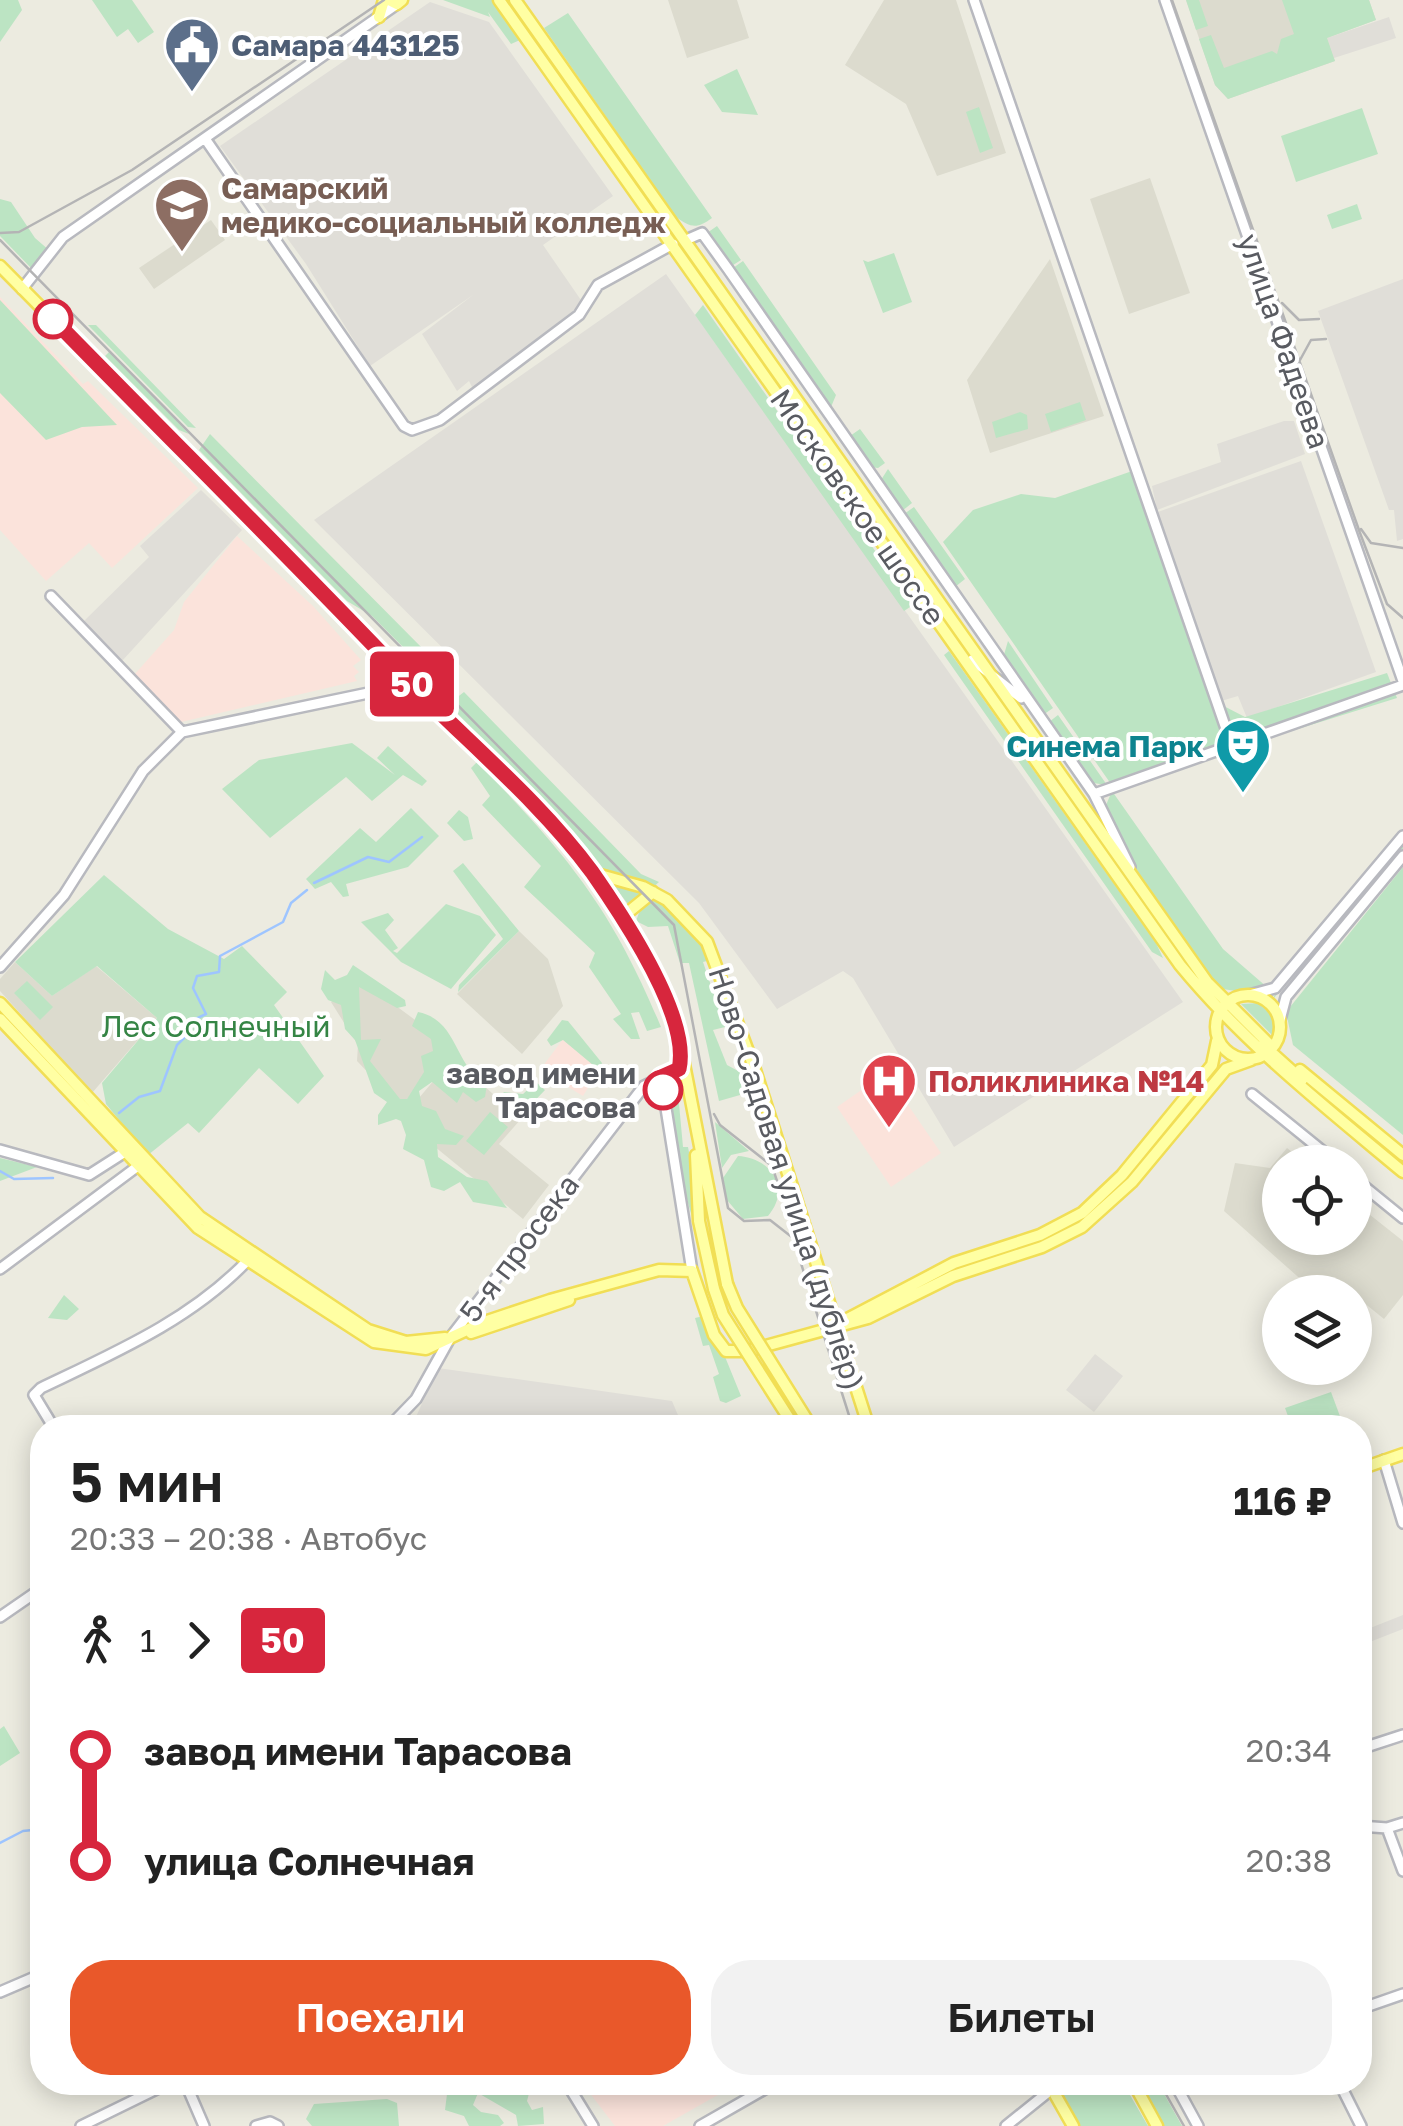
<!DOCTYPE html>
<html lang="ru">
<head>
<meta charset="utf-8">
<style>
  :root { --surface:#fff; --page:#f2f2f2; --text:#222; --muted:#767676; --accent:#e9582a }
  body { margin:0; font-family:"Golos Text",sans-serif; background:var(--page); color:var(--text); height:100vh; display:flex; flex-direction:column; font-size:38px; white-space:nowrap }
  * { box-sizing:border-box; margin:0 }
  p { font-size:32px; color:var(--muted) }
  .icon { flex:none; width:55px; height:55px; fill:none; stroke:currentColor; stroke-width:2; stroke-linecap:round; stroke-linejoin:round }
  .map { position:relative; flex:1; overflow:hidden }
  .drawer { position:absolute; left:30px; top:1415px; width:1342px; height:680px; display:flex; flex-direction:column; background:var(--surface); border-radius:40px; box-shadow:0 5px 25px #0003 }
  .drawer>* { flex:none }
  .badge { padding:0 20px; border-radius:8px; font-size:35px; line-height:65px }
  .controls { position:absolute; left:1262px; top:1145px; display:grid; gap:20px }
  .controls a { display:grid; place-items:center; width:110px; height:110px; border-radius:50%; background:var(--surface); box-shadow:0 5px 25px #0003; font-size:50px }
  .map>.badge { position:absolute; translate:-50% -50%; box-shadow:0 0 0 5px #fff }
  .legs { display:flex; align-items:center; gap:15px; height:110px; padding:0 40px; font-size:32px }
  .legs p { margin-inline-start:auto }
  .headline { display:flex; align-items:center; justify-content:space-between; height:170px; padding:0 40px }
  h1 { font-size:55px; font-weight:600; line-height:75px }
  .action { display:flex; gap:20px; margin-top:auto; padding:20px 40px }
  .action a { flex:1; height:115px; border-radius:40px; background:var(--accent); color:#fff; font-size:40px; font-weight:600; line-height:115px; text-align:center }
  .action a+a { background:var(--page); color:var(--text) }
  ul { padding:0 40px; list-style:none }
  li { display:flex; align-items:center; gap:35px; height:110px; font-size:38px }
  li i { display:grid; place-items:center; width:15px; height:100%; margin:0 12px; background:currentColor }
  li i::after { content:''; width:25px; height:25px; margin:-12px; border:8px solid; border-radius:50%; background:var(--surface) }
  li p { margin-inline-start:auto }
  li:first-child i { background:linear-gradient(#0000 50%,currentColor 0) }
  li:last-child i { background:linear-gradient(currentColor 50%,#0000 0) }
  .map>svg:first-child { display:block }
  .industrial { fill:#e0ded8 }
  .education { fill:#dcdbce }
  .medical { fill:#fbe3db }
  .green { fill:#bce4c3 }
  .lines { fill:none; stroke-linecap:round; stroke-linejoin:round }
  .stream { stroke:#9ec5ff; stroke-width:2.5 }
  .minor-casing { stroke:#b8b9bf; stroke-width:14 }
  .major-casing { stroke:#f1de55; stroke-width:15 }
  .minor { stroke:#fff; stroke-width:9 }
  .major { stroke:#ffffa3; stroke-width:10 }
  .tram { stroke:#b4b4b5; stroke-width:2.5 }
  .major-bridge-casing { stroke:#f1de55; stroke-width:15; stroke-linecap:butt }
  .major-bridge { stroke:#ffffa3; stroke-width:10 }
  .line-1-casing { stroke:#fff; stroke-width:22 }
  .line-1 { stroke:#d7263d; stroke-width:15 }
  .stop-1-dot { fill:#fff; stroke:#d7263d; stroke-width:5 }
  .labels { text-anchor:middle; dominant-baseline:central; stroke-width:8; stroke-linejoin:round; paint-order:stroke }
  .service-label { font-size:30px; font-weight:bold; fill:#4e5e75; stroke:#fff; text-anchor:start }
  .education-label { font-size:30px; font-weight:bold; fill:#785e54; stroke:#fff; text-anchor:start }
  .street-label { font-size:30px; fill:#595b61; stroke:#fff }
  .culture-label { font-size:30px; font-weight:bold; fill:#0d838f; stroke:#fff; text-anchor:end }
  .park-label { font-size:30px; fill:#358545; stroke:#fff }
  .stop-label { font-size:30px; font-weight:bold; fill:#595b61; stroke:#fff; text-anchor:end }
  .health-label { font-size:30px; font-weight:bold; fill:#be3a42; stroke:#fff; text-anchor:start }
</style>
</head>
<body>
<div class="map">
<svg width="1403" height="2126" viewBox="0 0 1403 2126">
  <rect width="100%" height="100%" fill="#ecebe0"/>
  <path class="industrial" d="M430,2l59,20 124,174 -70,49 40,58 -110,86 -4,-8 -12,10 -35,-57 51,-39 -103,71 -64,-102 -86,-118z
    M1389,17l7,21 -62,20 -7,-20z
    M666,274l517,728 -229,145 -101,-169 -10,-7 -66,38 -78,-106 -385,-383z
    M1403,279v260l-6,2 -3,-31h-5l-71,-199z
    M1284,421h10l11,33 -148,56 -5,-24 69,-24 -4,-18z
    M1301,461l75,211 -129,46 -9,-22 -17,5 -66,-188z
    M201,490l41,40 -120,131 -38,-40 65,-64 -9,-11z
    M1095,1354l28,22 -29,36 -28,-22z
    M438,1368l234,33 11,26 43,-12 3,12 -301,1 -13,-9z
    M1403,1615v14l-41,16 -2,-13z"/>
  <path class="education" d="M668,0h69l12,38 -62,20z
    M884,0h72l50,153 -69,23 -31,-72 -61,-39z
    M1186,0h183l7,20 -49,18 8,23 -107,38 -13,-14z
    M1150,178l40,115 -61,21 -39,-115z
    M211,220l14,20 -71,49 -15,-21z
    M1050,259l54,157 -114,37 -23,-73z
    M519,931l29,28 15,47 -41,48 -65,-60z
    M15,962l37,34 44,-30 61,52 -65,75 -92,-102v-12z
    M361,980l88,65 -48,62 -44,-46 1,-16 -27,-43z
    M453,1058l68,61 -22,25 50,41 -26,34 -122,-100z
    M1287,1148l18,14h-25v76h75v-35l48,38v54l-19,24 -48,-39 -11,12h-10l-91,-81 11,-48 35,5z"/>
  <path class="medical" d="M0,297l83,87 5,-3 110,107 -86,80 -23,-25 -43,38 -46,-51z
    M237,536l76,70 48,54 -8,6 6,6 -5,4 3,5 -176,41 -47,-47 40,-45 10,-28z
    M563,1039l36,31 -16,26 -43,-26z
    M886,1073l55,80 -50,34 -54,-80z
    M582,2083h157l-76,43h-48z"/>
  <path class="green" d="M0,0h18l4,10 -22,32z
    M92,0h40l22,32 -16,11 -10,-14 -11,8z
    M443,0h49l28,40 -9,4 -23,-32 2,5z
    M1186,0h13l9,26 -12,4z
    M1282,0h87l7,20 -49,18 8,23 -107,38 -13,-14 -16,-46 12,-4 13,33 48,-17 5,3 4,-15 13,-5z
    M568,13l144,205c-15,11 -21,10 -36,-1l-132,-189z
    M737,69l21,46 -36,-3 -18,-27z
    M979,107l14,41 -13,5 -14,-41z
    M1362,108l16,46 -82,28 -15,-46z
    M0,199l11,3 24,36 15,13 -11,19 -7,-1 -32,-33z
    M1357,204l5,15 -30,10 -5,-14z
    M717,226l24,34 -11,7 -23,-34z
    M894,253l18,49 -29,11 -20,-53 5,2z
    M743,261l93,134 -5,12 -98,-139z
    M0,300l117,125 -35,2 -36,13 -46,-47z
    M703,305l210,300 -9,6 -209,-296z
    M88,325h8l100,103 -8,-1z
    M110,351l79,83 -10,-4 -74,-74z
    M1080,402l6,18 -35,12 -6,-18z
    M1020,412l7,3 1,14 -32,9 -4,-16z
    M860,429l25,34 -7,5 -8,-1 -20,-31z
    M210,434l220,222 -11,7 -47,-47 -25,-15 -148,-151z
    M888,469l24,34 -10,8 -21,-31z
    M1135,470l81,232 29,15 142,-44 10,25 -284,89 -170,-245 30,-32 48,-16 34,4z
    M914,507l51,72 -10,8 -51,-73z
    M1008,641l45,67 -10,7 -40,-57z
    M949,651l207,292 7,15 -11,-6 -208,-297z
    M432,673l23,26 9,-7 177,182 18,8 -25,22 -7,-1 -47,-63 -153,-158z
    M1058,715l49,70 -14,-2 -44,-61z
    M352,743l43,32 -18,-17 11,-12 39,35 -5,5 -19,-11 -31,26 -26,-24 -76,61 -48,-49 37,-29z
    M477,762c89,91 135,146 184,265l-14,4 -8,-19 -8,1 9,26h-9l-18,-20 8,-5 -32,-47 6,-14 -71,-66 17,-21 -59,-61 8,-9 -19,-28z
    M1112,791l111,158 45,39 -20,5 -25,-4c-54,-47 -88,-120 -117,-184z
    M411,808l28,28 -31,31 -62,17 3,12 -6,1 -12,-15 -16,7 -9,-10 54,-51 16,14z
    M459,810l9,7 5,22 -9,2 -17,-18z
    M1403,843v6l-129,149v-2z
    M463,863l56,68 -61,61 1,-7 44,-46 -50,-68z
    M1403,867v268l-110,-90 -7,-33z
    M104,875l64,54 56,30 18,-13 45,46 -13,13 50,71 -26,28 -39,-36 -60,65 -11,-10 -40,32 -42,-51 -4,-21 55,-65 -60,-52 -45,30 -37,-34z
    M658,895l26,20 31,44 -12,3 22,65 -12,3 14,35 13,7 7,21 -28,8 -30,-138h-9l-12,-37 -20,1 -12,-6 4,-11z
    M446,904l34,12 16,19 -45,54 -50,-27 -40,-40 27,-9 6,7 -9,10 13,18 -5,3 4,2z
    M353,965l52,35 1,6 -9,2 -38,-21 2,53 20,-1 -11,22 30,38h7l17,-27 -3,-16 12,-5 -2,-12 -19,-13 6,-14c41,8 36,56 69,72l-2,13 -9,5 -13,-10 -6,11 -25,-21 -13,9 3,15 14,5 9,18 19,7 -8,9 -19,-1 1,13 29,20 20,4 20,27 -34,-6 -13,-20 -16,9 -13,-4 -7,-27 -21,-11 3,-14 -5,-14 -5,-2 -18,6v-10l9,-13 -13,-9 -19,-53 -10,-11 -4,-24 -13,-5 -7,-11 4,-19 10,10 12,-5z
    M27,981l26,26 -13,13 -26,-27z
    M1259,1003l15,15 -1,18 -32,-32z
    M562,1020l6,1 34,42 -3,7 -36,-30 -12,6 -4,-6z
    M536,1082l9,8 -20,21 -22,-19 20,2z
    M677,1082l6,65h5l18,94c-25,-26 -29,-112 -36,-150z
    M490,1112l18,15 -24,28 -18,-14z
    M715,1122l34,29 -18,4 -9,13z
    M738,1156c33,2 54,32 30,60l-25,3 -16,-19 -4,-22z
    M0,1158l37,9 -37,14z
    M64,1295l15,14 -12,11 -19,-2z
    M708,1315l33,81 -15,7 -6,-2 -7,-24 6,-3 -10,-29 -6,1 -8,-28z
    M1331,1392l13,35h-52l-7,-19z
    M4,1726l16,27 -20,13v-37z
    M532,2082l-5,19 5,9 11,-3 1,17 -26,2 -2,-11 -38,-22 -5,12 8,7 17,3 6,8 -4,3h-31l-5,-10 -19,-6 2,-16 41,-11z
    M1054,2083h69l25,43h-69z
    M1142,2083h16l24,43h-22z
    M387,2099l10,4 2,23h-87l-6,-7 8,-15z"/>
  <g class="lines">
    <path class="stream" d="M314,883l54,-26 21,5 33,-25
      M119,1113l20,-16 21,-6 17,-46 9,-9 1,-13 19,-9 -13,-26 4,-12 22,-4 1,-16 63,-34 8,-19 16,-13
      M0,1171l14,8 39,-1
      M0,1843l23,-12 19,-2"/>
    <g class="minor-casing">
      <path id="minor" d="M974,0l258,746
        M1165,0l238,681
        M206,140l198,286 8,4 28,-10 139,-105 19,-30 75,-41
        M686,240l16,-7 26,36 366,525 36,73
        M22,289l41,-52 334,-233
        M51,596l131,136
        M972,660l49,38
        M1094,794l309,-109
        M0,967l64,-72 79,-124 39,-39 191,-40 29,-18
        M1249,995l26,-7 128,-152
        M1280,1020l6,-23 117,-141
        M661,1077l31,194
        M1252,1094l84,68
        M0,1150l89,25 36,-23
        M1355,1179l48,39
        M0,1269l138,-103
        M54,1428l-20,-33 7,-7c73,-35 150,-68 207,-128
        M388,1428l28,-29 34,-61 194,-252 35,-17 2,-10
        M1384,1460l19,63
        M0,1617l42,-29
        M1360,1749l43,-14
        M1360,1826l27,2 16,43
        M1387,1828l16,-5
        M0,1992l42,-18
        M1360,2009l43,-15
        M185,2082l19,44
        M566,2082l27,44
        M1174,2082l24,44
        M1339,2082l22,44
        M81,2126l90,-44
        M256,2126l14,-4 8,4
        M700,2126l77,-44
        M1006,2126l46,-37"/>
    </g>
    <g class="major-casing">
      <path id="major" d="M389,0l8,4 5,-4
        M499,0l681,965c65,79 144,141 223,207
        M515,0l692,982 64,64
        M379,17l5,-17
        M0,266l513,518 79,89 42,66 29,57 19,58 45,230
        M593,873l50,14 24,13 40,42 48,128 114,358
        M621,918l32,-26
        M1216 1027a32 32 0 1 1 64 0a32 32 0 1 1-64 0Z
        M0,1003l200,214 168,113 38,12 39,-4
        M0,1019l198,209 176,114 52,7 58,-27 66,-22 109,-30 33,1 22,64 12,16h21l121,-33 85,-42 89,-29 40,-20 50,-45 94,-113 25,-9
        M1263,1045l39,35
        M1300,1070l103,85
        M696,1155l3,66 15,68
        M838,1324l116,-61 86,-28 42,-22 40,-38 90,-110 5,-24
        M471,1333l98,-33
        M1360,1469l43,-15
        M1048,2082l25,44
        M1133,2082l24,44"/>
    </g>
    <use href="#minor" class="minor"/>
    <use href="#major" class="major"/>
    <path class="tram" d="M1172,0l188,533 27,71 16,14
      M0,233l19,-1 113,-62 252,-170
      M0,240l674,685 54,283 16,13 26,-1 23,18 60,190
      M1282,303l17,17 20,-1
      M1300,360l11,-20 15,-1
      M1361,529l10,14 32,5
      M714,1114l6,11 52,41 24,72
      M1159,2082l25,44"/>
    <g class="major-bridge-casing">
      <path id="major-bridge" d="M727,1284l10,24 75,120
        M714,1289l9,26 72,113"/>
    </g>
    <use href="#major-bridge" class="major-bridge"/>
  </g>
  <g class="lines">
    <g class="line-1-casing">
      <path id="line-1" d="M53,319c116,119 235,236 350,357 63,65 135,123 189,196 30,43 99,145 87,197l-18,8 2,13"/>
    </g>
    <use href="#line-1" class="line-1"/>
  </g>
  <defs>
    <g id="civic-pin" transform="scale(2.875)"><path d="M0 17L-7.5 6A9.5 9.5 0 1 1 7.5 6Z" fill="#5c6f8a" stroke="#fff"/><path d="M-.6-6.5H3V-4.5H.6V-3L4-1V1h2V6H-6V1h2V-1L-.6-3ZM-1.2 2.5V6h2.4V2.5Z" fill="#fff"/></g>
    <g id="university-pin" transform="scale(2.875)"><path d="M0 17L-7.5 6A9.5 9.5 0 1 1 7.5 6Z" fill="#8d6e63" stroke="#fff"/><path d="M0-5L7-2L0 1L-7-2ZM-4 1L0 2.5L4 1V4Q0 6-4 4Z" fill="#fff"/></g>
    <g id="theatre-pin" transform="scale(2.875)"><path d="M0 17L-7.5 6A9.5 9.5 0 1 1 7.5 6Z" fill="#0f9aa8" stroke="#fff"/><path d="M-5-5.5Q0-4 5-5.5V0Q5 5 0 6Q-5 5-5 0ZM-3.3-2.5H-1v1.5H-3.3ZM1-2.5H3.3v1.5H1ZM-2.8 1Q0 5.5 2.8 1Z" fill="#fff"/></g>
    <g id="hospital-pin" transform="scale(2.875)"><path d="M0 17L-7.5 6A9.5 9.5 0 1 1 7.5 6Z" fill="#e0444e" stroke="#fff"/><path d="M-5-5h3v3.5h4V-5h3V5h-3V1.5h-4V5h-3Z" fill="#fff"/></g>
  </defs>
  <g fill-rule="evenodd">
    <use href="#civic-pin" x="192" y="45"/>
    <use href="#university-pin" x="182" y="205"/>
    <use href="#theatre-pin" x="1243" y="746"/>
    <use href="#hospital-pin" x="889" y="1081"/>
  </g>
  <g class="stop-1-dot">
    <circle cx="53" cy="319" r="18"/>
    <circle cx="663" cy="1090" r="18"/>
  </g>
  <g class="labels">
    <g class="service-label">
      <text x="231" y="45">Самара 443125</text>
    </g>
    <g class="education-label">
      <text x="221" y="188">Самарский<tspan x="221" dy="34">медико-социальный колледж</tspan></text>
    </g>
    <g class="street-label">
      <text transform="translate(1284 341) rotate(71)">улица Фадеева</text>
      <text transform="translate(858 507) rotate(55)">Московское шоссе</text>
      <text transform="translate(787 1178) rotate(72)">Ново-Садовая улица (дублёр)</text>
      <text transform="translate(519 1248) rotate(-53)">5-я просека</text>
    </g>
    <g class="culture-label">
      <text x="1204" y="746">Синема Парк</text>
    </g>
    <g class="park-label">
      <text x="216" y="1026">Лес Солнечный</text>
    </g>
    <g class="stop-label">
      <text x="636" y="1073">завод имени<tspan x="636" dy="34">Тарасова</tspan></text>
    </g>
    <g class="health-label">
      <text x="928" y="1081">Поликлиника №14</text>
    </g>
  </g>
</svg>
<div class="controls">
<a><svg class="icon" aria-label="locate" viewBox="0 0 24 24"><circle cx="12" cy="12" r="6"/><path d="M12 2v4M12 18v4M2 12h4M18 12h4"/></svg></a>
<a><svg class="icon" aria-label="layers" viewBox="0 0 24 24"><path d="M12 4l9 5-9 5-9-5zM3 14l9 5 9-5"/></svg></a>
</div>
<b class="badge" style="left:412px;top:684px;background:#d7263d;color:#fff">50</b>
<section class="drawer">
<div class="headline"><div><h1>5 мин</h1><p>20:33 – 20:38 · Автобус</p></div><b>116 ₽</b></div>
<div class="legs"><svg class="icon" aria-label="walk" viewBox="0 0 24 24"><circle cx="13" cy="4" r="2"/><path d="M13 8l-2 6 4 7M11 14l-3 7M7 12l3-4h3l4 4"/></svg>1<svg class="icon" aria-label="forward" viewBox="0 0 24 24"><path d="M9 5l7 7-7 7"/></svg><b class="badge" style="background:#d7263d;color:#fff">50</b></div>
<ul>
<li><i style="color:#d7263d"></i><b>завод имени Тарасова</b><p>20:34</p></li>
<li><i style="color:#d7263d"></i><b>улица Солнечная</b><p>20:38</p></li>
</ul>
<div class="action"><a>Поехали</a><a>Билеты</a></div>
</section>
</div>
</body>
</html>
